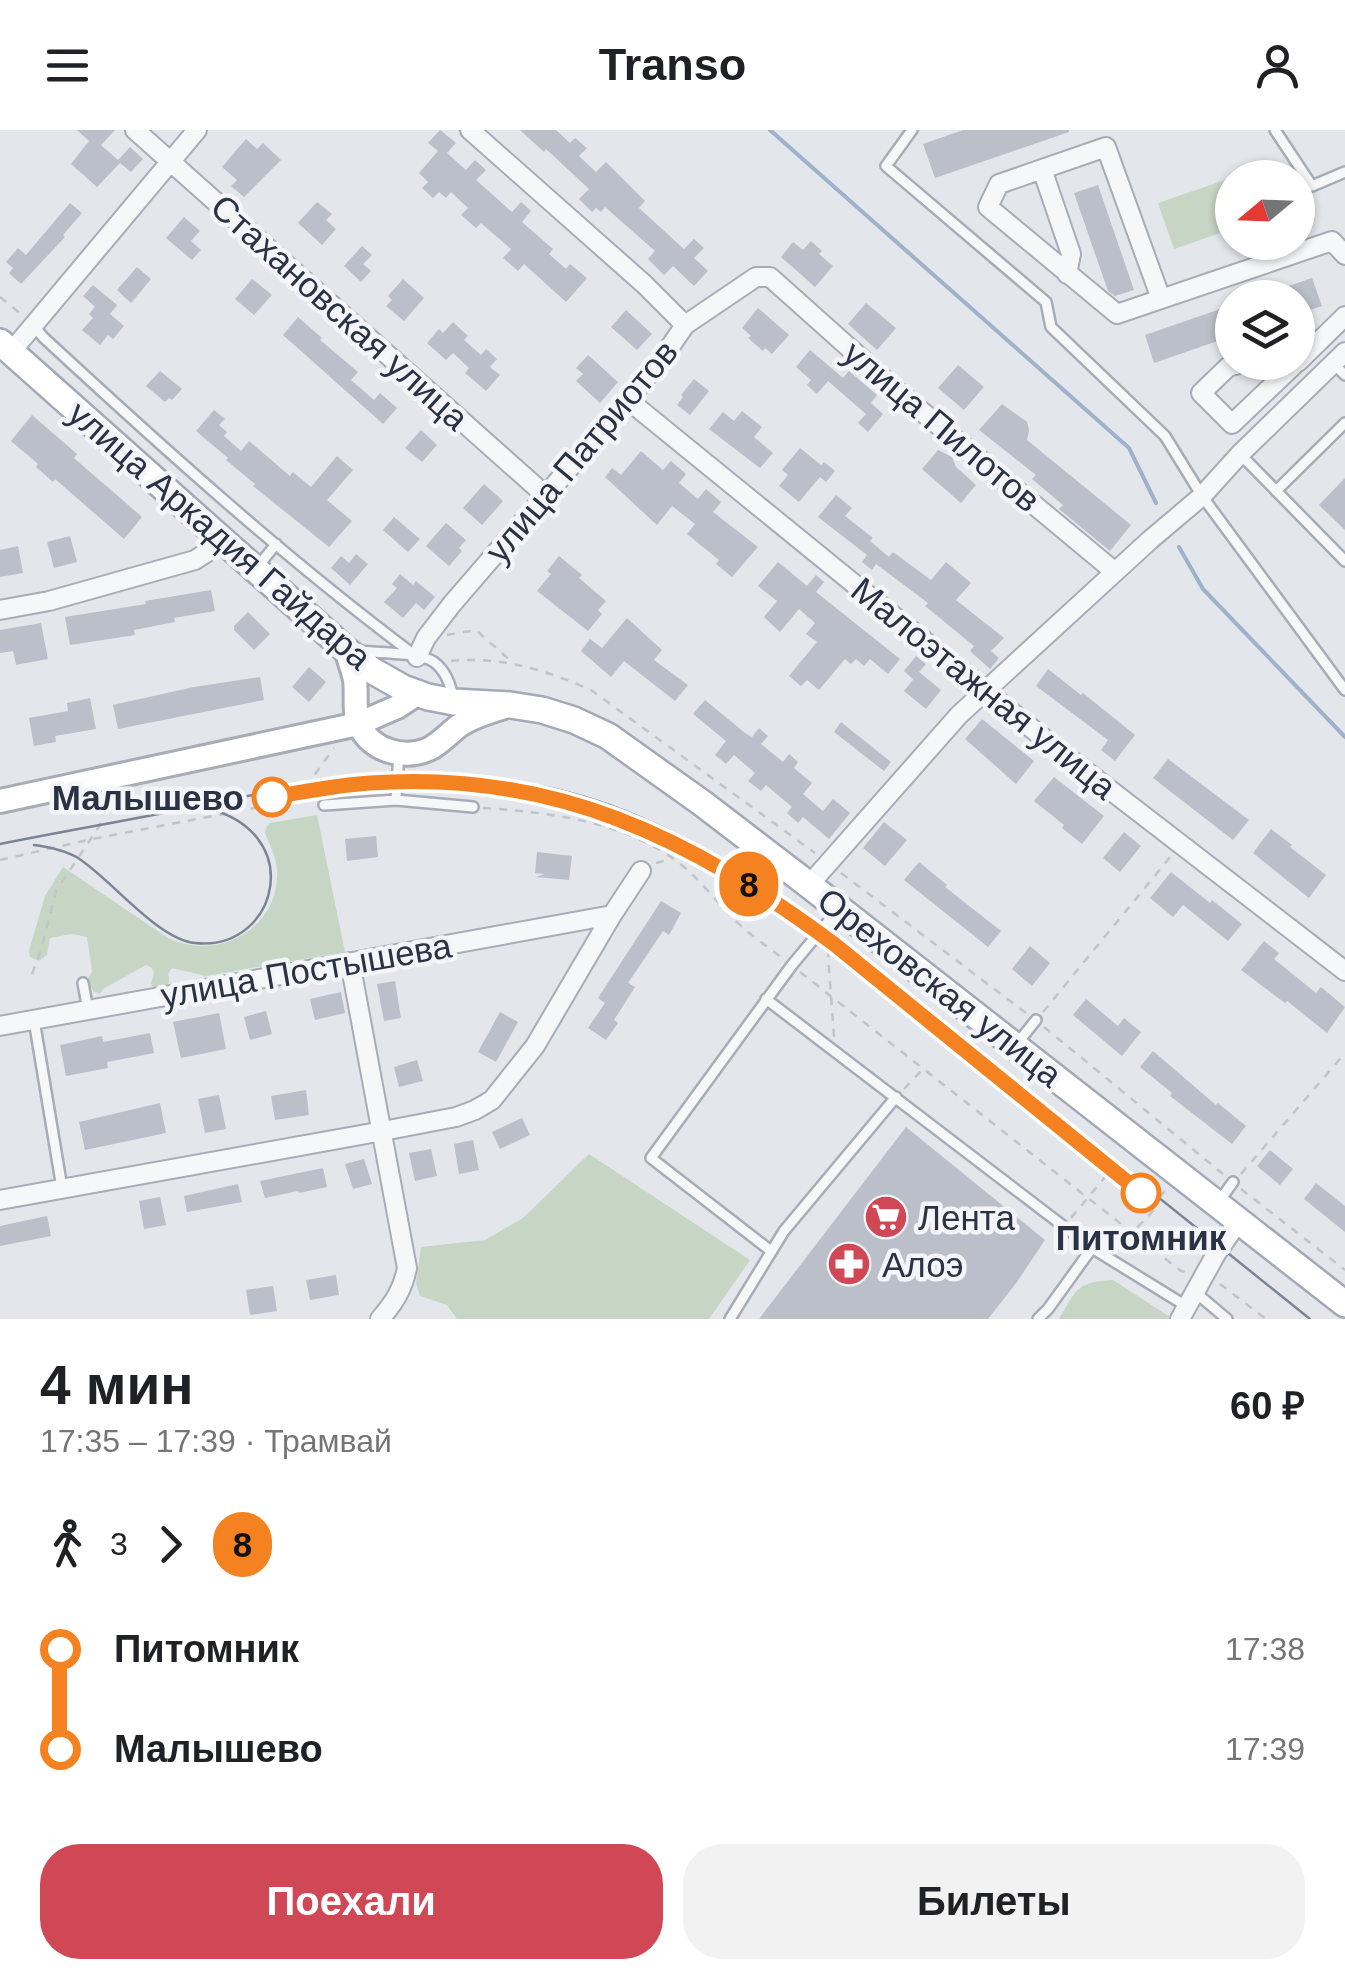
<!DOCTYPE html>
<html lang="ru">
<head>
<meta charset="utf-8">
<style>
  :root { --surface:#fff; --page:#f2f2f2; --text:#202124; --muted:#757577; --accent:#d04856 }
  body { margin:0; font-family:Helvetica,sans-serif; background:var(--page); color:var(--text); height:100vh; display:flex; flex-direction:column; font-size:38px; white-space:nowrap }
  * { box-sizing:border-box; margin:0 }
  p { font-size:32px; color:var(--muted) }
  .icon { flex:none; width:55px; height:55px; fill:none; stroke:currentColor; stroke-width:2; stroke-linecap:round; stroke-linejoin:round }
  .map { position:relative; height:1189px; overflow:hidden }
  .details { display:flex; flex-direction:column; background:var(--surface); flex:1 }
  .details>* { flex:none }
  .badge { padding:0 20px; border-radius:32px; font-size:35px; line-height:65px }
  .needle { width:65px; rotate:251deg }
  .fabs { position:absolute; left:1215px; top:30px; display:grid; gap:20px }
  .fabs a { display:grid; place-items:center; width:100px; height:100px; border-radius:50%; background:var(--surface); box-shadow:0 2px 8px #0004; font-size:50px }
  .map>.badge { position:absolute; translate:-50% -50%; box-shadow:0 0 0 5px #fff }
  .legs { display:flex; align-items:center; gap:15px; height:110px; padding:0 40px; font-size:32px }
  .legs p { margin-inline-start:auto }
  .head { display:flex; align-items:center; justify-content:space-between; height:170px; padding:0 40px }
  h1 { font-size:55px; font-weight:700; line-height:75px }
  .action { display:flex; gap:20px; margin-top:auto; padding:20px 40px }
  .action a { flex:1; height:115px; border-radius:40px; background:var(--accent); color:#fff; font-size:40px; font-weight:700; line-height:115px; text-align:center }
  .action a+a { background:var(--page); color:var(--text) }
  ul { padding:0 40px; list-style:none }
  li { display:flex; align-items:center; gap:35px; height:100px; font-size:38px }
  li i { display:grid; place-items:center; width:15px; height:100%; margin:0 12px; background:currentColor }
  li i::after { content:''; width:25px; height:25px; margin:-12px; border:8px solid; border-radius:50%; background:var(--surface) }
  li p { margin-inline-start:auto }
  li:first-child i { background:linear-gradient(#0000 50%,currentColor 0) }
  li:last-child i { background:linear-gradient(currentColor 50%,#0000 0) }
  header { display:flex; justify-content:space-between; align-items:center; height:130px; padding:0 40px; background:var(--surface); font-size:45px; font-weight:700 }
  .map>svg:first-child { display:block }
  .green { fill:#c7d5c4 }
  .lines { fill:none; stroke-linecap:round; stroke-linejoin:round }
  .stream { stroke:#9eb2cb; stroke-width:4 }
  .building { fill:#babfc9 }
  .service-casing { stroke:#a8acb6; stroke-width:14 }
  .minor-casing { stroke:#a8acb6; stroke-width:22 }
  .secondary-casing { stroke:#a8acb6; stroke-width:28 }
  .primary-casing { stroke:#a2a9b7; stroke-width:30 }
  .path { stroke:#c1c4ca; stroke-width:2.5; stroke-dasharray:8 8; stroke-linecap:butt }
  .service { stroke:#f6f7f9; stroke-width:9 }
  .minor { stroke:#f6f7f9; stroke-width:18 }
  .secondary { stroke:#fff; stroke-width:22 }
  .primary { stroke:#fff; stroke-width:25 }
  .tram { stroke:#7c8495; stroke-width:2.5 }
  .line-1-casing { stroke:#fff; stroke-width:22 }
  .line-1 { stroke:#f58220; stroke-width:15 }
  .stop-1-dot { fill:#fff; stroke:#f58220; stroke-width:5 }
  .labels { text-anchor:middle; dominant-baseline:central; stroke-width:9; stroke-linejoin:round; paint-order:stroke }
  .street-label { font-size:35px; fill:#2a3244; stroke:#f3f5f8 }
  .stop-label { font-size:35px; font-weight:bold; fill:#2a3244; stroke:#f3f5f8; text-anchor:end }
  .poi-label { font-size:35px; fill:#2a3244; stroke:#f3f5f8; text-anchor:start }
</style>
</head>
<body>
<header><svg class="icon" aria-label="menu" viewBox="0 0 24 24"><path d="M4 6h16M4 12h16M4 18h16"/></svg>Transo<svg class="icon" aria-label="person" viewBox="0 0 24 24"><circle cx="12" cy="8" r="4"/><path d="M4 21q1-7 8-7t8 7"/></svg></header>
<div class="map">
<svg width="1345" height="1189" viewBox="0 0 1345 1189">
  <rect width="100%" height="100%" fill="#e3e6eb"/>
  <path class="green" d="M1225,50l7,22v27l-58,20 -16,-46z
    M317,685l28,137 -139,24 -34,-8 -4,6c3,9 0,11 -7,16l-7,-1 -3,-5 3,-12 -2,-4 -6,-3 -43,24 -3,5 -6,-2 -7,-11 5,-10 -5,-34 -15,-3 -22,4 -3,17 -8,6 -9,-4 -1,-6 16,-55 18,-29 105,71c50,24 112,-9 109,-68 -1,-13 -7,-25 -12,-37l1,-5 4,-5z
    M589,1024l161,106 -41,59h-252l-10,-14 -27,-9 -4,-13 5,-36 64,-7 38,-22z
    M1113,1150l60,39h-114c18,-30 17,-37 54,-39z"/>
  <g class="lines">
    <path class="stream" d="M770,0l359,318 27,55
      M1179,417l24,42 142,148"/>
  </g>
  <path class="building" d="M77,0h38l-14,15 17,15 12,-13 13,12 -12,13 -11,-9 -23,24 -26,-23 18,-23z
    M440,0l16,13 -9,10 19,17 9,-10 11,10 -10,10 36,32 9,-10 10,9 -9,11 31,27 -4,5 17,15 4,-5 17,14 -21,24 -42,-38 -6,7 -15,-13 8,-9 -30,-26 -5,5 -15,-13 7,-7 -17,-16 -5,6 -7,-6 -6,6 -11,-10 6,-6 -9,-9 19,-22 -10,-8z
    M520,0h36l14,13 5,-5 12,10 -8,8 17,16 10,-10 39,39 -6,7 45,41 10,-10 10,9 -10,10 14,13 -14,15 -21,-20 -9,9 -16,-16 7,-8 -50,-44 -4,5 -5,-4 -4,4 -13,-13 10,-10 -43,-40 -2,3z
    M963,0h106v2l-134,46 -12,-34z
    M246,9l11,10 6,-6 18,17 -37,37 -13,-11 6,-6 -15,-13z
    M1098,55l36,105 -19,6 -7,-5 -34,-98z
    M317,72l15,12 -6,6 10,9 -14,16 -24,-22z
    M70,73l12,10 -19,22 2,2 -44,47 -12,-11 4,-5 -7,-6 12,-14 8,7z
    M184,87l16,14 -9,10 10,9 -9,10 -26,-22z
    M811,111l11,10 -3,3 14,12 -18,21 -34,-30 12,-15 10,8z
    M362,116l10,9 -9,9 8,7 -10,11 -17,-16z
    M137,137l14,12 -20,24 -14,-13z
    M1312,148l10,28 -24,8v-16h-38v-2z
    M252,149l20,16 -18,20 -19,-16z
    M403,149l21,19 -20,23 -18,-15 6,-6 -4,-4z
    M93,155l24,20 -7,9 14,12 -11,13 -5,-4 -8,10 -18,-15 11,-12 -4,-4 6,-7 -12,-11z
    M866,173l30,25 -19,22 -29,-26z
    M1232,175v31l-78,27 -9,-28z
    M758,178l31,27 -17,19 -7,-6 -2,3 -15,-13 3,-2 -9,-8z
    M626,180l26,24 -15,16 -26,-23z
    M298,187l24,21 -2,2 38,32 -7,8 23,20 6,-7 17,15 -14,16 -100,-89z
    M453,192l15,14 -4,4 17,15 5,-6 11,10 -7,8 10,8 -14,16 -21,-18 4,-5 -16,-15 -7,7 -19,-17 12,-14 4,4z
    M810,220l33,28 6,-7 28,24 -6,8 12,11 -15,18 -10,-9 8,-9 -38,-33 -11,13 -10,-9 4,-5 -15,-13z
    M588,225l30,27 -18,21 -24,-22 7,-7 -7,-6z
    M958,235l26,22 -20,23 -26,-22z
    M160,241l22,18 -10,11 -3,-2 -4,4 -19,-16z
    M694,249l15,12 -19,24 -13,-10 6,-8 -2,-2z
    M1002,274l25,18 2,8 -2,10 104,85 -21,26 -51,-42 4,-4 -31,-26 4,-4 -57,-45z
    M214,280l11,9 -6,6 8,7 -3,4 17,15 8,-10 41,35 3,-4 18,15 26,-31 16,14 -26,30 25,21 -23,26 -76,-61 2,-2 -29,-24 2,-2 -32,-27z
    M742,281l20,16 -8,10 19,16 -13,15 -51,-39 14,-17 11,9z
    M32,285l45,39 -3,4 68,59 -18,22 -69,-60 -2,3 -17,-15 2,-3 -27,-23z
    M421,300l16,15 -15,17 -17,-14z
    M800,318l21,17 3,-3 11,9 -9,11 -6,-5 -21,25 -20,-16 9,-11 -6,-5z
    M938,320l14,7 4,10 20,18 -15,18 -39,-34z
    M641,321l22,19 8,-9 15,13 -7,9 19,16 8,-10 15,13 -8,10 45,35 -26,30 -16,-13 3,-4 -32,-26 8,-10 -23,-18 -15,19 -52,-48 7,-9 9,7z
    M1345,348v52l-26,-25z
    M484,354l19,17 -21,24 -19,-17z
    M836,365l16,13 -7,8 28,22 -3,3 19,16 4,-5 38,28 15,-18 25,21 -15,17 48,38 -13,13 8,7 -9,11 -20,-18 4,-5 -49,-40 3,-3 -52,-39 -4,6 -10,-8 5,-7 -49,-38z
    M394,387l26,22 -12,13 -25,-22z
    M446,393l20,17 -7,8 3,3 -13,15 -23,-20z
    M70,406l7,26 -23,6 -7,-26z
    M18,416l5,27 -23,4v-27z
    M356,424l12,10 -18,21 -19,-17 10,-12 8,7z
    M559,426l23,19 -3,3 27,23 -8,9 4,4 -14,17 -51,-40 14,-17 -4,-3z
    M778,432l29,24 9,-11 8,7 -8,10 84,67 -12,15 -18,-15 -6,7 -8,-7 -5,5 -6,-5 -26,31 -12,-10 -6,6 -12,-10 28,-34 -11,-8 9,-11 -16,-14 -19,23 -16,-15 13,-16 -19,-15z
    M400,444l13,11 3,-4 19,16 -11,13 -8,-7 -13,15 -19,-16 13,-14 -5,-4z
    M211,460l4,21 -41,7 1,4 -41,8 1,5 -65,10 -5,-28 81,-13 -1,-3z
    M248,482l22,22 -16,16 -20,-20v-4z
    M627,488l35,32 -8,10 34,25 -13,16 -51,-40 -13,16 -30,-26 9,-12 12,9z
    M41,493l7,36 -32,6 -3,-14 -13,2v-23z
    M916,526l10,8 -7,8 22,18 -15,19 -22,-18 12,-15 -3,3 -9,-8z
    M309,537l17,15 -17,20 -17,-15z
    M1048,539l33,26 2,-2 52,42 -20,26 -14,-11 7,-10 -72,-54z
    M260,547l4,23 -146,29 -5,-24 81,-18z
    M90,568l6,31 -41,7 1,6 -22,4 -5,-28 39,-7 -1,-8z
    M705,570l40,33 7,4 7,-9 9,8 -7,8 22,18 6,-8 9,8 -4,6 18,15 -9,11 20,17 10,-12 17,14 -21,26 -26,-22 -5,6 -11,-10 5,-6 -26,-22 -5,6 -13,-10 7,-8 -21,-18 -8,9 -11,-9 11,-14 -33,-27z
    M982,589l52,42 -18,23 -51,-45z
    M841,592l50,40 -7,9 -50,-39z
    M1168,629l81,61 -16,20 -80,-62z
    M1054,647l50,39 -22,28 -20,-16 2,-3 -30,-24z
    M884,692l23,18 -22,26 -22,-18z
    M1271,699l21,16 -2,2 36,28 -17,23 -56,-45z
    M1124,702l17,14 -21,26 -17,-14z
    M376,706l2,21 -31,4 -2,-22z
    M537,722l35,4 -3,24 -33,-3 9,-3 -10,-1z
    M919,732l28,23 -2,2 56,44 -13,16 -84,-67z
    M1171,742l39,31 2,-3 30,24 -14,17 -45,-36 -10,12 -23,-19z
    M661,771l20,12 -12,22 -6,-4 -35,52 7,4 -21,33 4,3 -12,17 -18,-12 17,-25 -7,-5z
    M1264,811l15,12 -5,6 42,34 5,-6 24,20 -18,26 -40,-32 -2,2 -44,-33z
    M1030,816l20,17 -18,23 -20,-17z
    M395,851l6,37 -17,3 -7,-37z
    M341,862l4,21 -30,7 -5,-21z
    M1086,869l32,27 6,-8 17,14 -19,24 -49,-41z
    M266,881l6,23 -22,6 -6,-23z
    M500,882l18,10 -22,40 -18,-10z
    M219,883l7,36 -45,9 -8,-36z
    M150,903l4,20 -47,9 1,6 -42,8 -6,-31 42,-9 1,6z
    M1153,921l63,54 2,-2 28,23 -14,18 -62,-48 2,-3 -32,-26z
    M417,930l6,21 -24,6 -5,-20z
    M306,960l3,25 -34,5 -4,-24z
    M219,965l7,34 -21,4 -7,-34z
    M160,973l6,30 -81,17 -6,-28z
    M522,988l8,17 -30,14 -8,-17z
    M906,997l139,113 -28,42 -29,37h-229z
    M473,1010l6,30 -20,4 -5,-30z
    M431,1019l6,27 -22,5 -6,-28z
    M1270,1020l23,19 -13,16 -23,-19z
    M364,1029l8,25 -19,5 -8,-25z
    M323,1038l4,19 -28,6 -1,-2 -33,7 -5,-17z
    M1316,1053l29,23v26l-41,-33z
    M238,1054l4,18 -55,10 -3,-16z
    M160,1067l6,28 -22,4 -5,-28z
    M47,1086l4,20 -51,10v-20z
    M336,1145l3,20 -29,5 -4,-20z
    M273,1156l4,25 -27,4 -4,-25z"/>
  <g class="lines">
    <g class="service-casing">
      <path id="service" d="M912,0l-26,36 160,136 5,25 114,109 37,60 143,194
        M1275,0l37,56 33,-14
        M34,196l9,11c121,112 243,222 374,320
        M1333,233l12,12
        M1240,324l105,107
        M1276,361l69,-68
        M256,439l20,-25
        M358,521c19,2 61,1 76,11 12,9 17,24 19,37
        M396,670l3,-47
        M324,675l72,-5 77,7
        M83,853l5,27
        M766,869l326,249 94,58
        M34,890l28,168
        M1016,915l20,-25
        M1220,1070l13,-18
        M771,1121l-120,-93 141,-193 46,-55
        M1195,1162l32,27
        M730,1189l54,-88 112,-134
        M1038,1189l10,-10 44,-61"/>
    </g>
    <g class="minor-casing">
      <path id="minor" d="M135,0l410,365
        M470,0l174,154 41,41
        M1042,39l29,85 -4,20
        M1161,169l-55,-152 -107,37 -11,23 129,107 215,-73 13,14
        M11,222l186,-222
        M1245,232l-17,5 -27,26 31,31 65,-62
        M1298,232l47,-46
        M628,270l429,349 288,222
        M0,480l49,-9 146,-41 29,-19
        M417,527l9,-19 26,-34 176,-204 35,-43 22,-32 71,-48h14l132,118 213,177
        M809,755l150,-170 191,-175 52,-44 38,-42 105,-102
        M350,832l57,306c-4,21 -13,35 -27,51
        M0,896l612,-111
        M0,1070l383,-69 73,-14 19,-7 17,-10 43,-54 77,-131 29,-44
        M1180,1189l36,-65 22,-32"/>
    </g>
    <g class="secondary-casing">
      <path id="secondary" d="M346,520c3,10 7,20 9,30 2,15 -2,34 5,47 13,24 44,33 69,22 12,-6 20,-16 31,-24 13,-9 29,-13 44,-18
        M0,671l358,-77 39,-17 21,-14"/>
    </g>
    <g class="primary-casing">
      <path id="primary" d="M0,212l346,308 27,21 30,17 25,9 26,5 56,3 32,5 32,10 34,16 94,67 107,82 536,419"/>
    </g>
    <path class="path" d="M0,167l22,18
      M447,505l29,-5 36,32
      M451,531c49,-5 95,9 140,29l224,163
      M483,678c64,4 137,13 191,51 26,19 43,45 66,66 13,12 28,22 42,33
      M0,730l92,-21 210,-40 5,-14 27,-37
      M656,733l16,-4
      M841,743l185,140
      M800,842l381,299 8,2
      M32,844l10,-27 14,-56 44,-66 4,-24
      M1043,882l128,-156
      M1044,897l179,147
      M834,907l-6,-82 15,-20
      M904,959l19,-20
      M1241,1044l104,-121
      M1241,1059l104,81
      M1150,1080l17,-22
      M1071,1088l35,-42 47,35 -20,21
      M1220,1154l46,35"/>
    <use href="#service" class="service"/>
    <use href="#minor" class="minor"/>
    <use href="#secondary" class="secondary"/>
    <use href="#primary" class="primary"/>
    <path class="tram" d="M0,714c65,-13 130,-24 194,-37 77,-16 154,-34 233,-33 21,0 41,3 61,5 28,3 56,6 83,14 79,21 149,63 217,107l522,419
      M34,715c15,2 31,5 44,13 33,21 79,81 117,85 85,9 114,-116 5,-136"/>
  </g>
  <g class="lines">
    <g class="line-1-casing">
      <path id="line-1" d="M272,667c32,-5 65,-12 98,-14 184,-13 321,55 464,161l307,249"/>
    </g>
    <use href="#line-1" class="line-1"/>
  </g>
  <defs>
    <g id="supermarket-disc" transform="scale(2.25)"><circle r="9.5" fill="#d04856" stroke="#f3f5f8"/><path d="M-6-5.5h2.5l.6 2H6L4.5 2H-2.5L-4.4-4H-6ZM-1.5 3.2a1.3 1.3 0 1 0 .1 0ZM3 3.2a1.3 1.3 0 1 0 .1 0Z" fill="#fff"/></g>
    <g id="pharmacy-disc" transform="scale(2.25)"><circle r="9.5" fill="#d04856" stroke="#f3f5f8"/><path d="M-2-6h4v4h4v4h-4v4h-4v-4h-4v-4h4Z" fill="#fff"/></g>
  </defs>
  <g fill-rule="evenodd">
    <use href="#supermarket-disc" x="886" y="1087"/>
    <use href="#pharmacy-disc" x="849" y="1134"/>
  </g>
  <g class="stop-1-dot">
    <circle cx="272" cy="667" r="18"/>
    <circle cx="1141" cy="1063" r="18"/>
  </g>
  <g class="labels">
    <g class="street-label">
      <text transform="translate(340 182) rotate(42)">Стахановская улица</text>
      <text transform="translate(942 296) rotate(40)">улица Пилотов</text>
      <text transform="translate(581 321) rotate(-50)">улица Патриотов</text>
      <text transform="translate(220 405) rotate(41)">улица Аркадия Гайдара</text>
      <text transform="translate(984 558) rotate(39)">Малоэтажная улица</text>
      <text transform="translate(306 840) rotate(-10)">улица Постышева</text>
      <text transform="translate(940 857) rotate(38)">Ореховская улица</text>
    </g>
    <g class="stop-label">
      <text x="244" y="667">Малышево</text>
      <text x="1141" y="1107" text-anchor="middle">Питомник</text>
    </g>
    <g class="poi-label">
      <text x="918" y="1087">Лента</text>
      <text x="882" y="1134">Алоэ</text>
    </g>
  </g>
</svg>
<div class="fabs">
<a><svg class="needle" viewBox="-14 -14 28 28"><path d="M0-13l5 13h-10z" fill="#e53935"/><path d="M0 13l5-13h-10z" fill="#757577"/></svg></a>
<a><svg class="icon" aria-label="layers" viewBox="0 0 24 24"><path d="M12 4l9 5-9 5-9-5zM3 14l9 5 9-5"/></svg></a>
</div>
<b class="badge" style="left:749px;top:754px;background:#f58220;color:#111">8</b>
</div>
<section class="details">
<div class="head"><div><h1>4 мин</h1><p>17:35 – 17:39 · Трамвай</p></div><b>60 ₽</b></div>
<div class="legs"><svg class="icon" aria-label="walk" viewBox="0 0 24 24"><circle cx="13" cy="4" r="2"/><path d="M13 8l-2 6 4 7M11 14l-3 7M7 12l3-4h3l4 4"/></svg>3<svg class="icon" aria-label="forward" viewBox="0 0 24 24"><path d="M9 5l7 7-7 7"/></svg><b class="badge" style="background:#f58220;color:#111">8</b></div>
<ul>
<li><i style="color:#f58220"></i><b>Питомник</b><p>17:38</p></li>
<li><i style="color:#f58220"></i><b>Малышево</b><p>17:39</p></li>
</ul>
<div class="action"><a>Поехали</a><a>Билеты</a></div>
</section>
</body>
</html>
